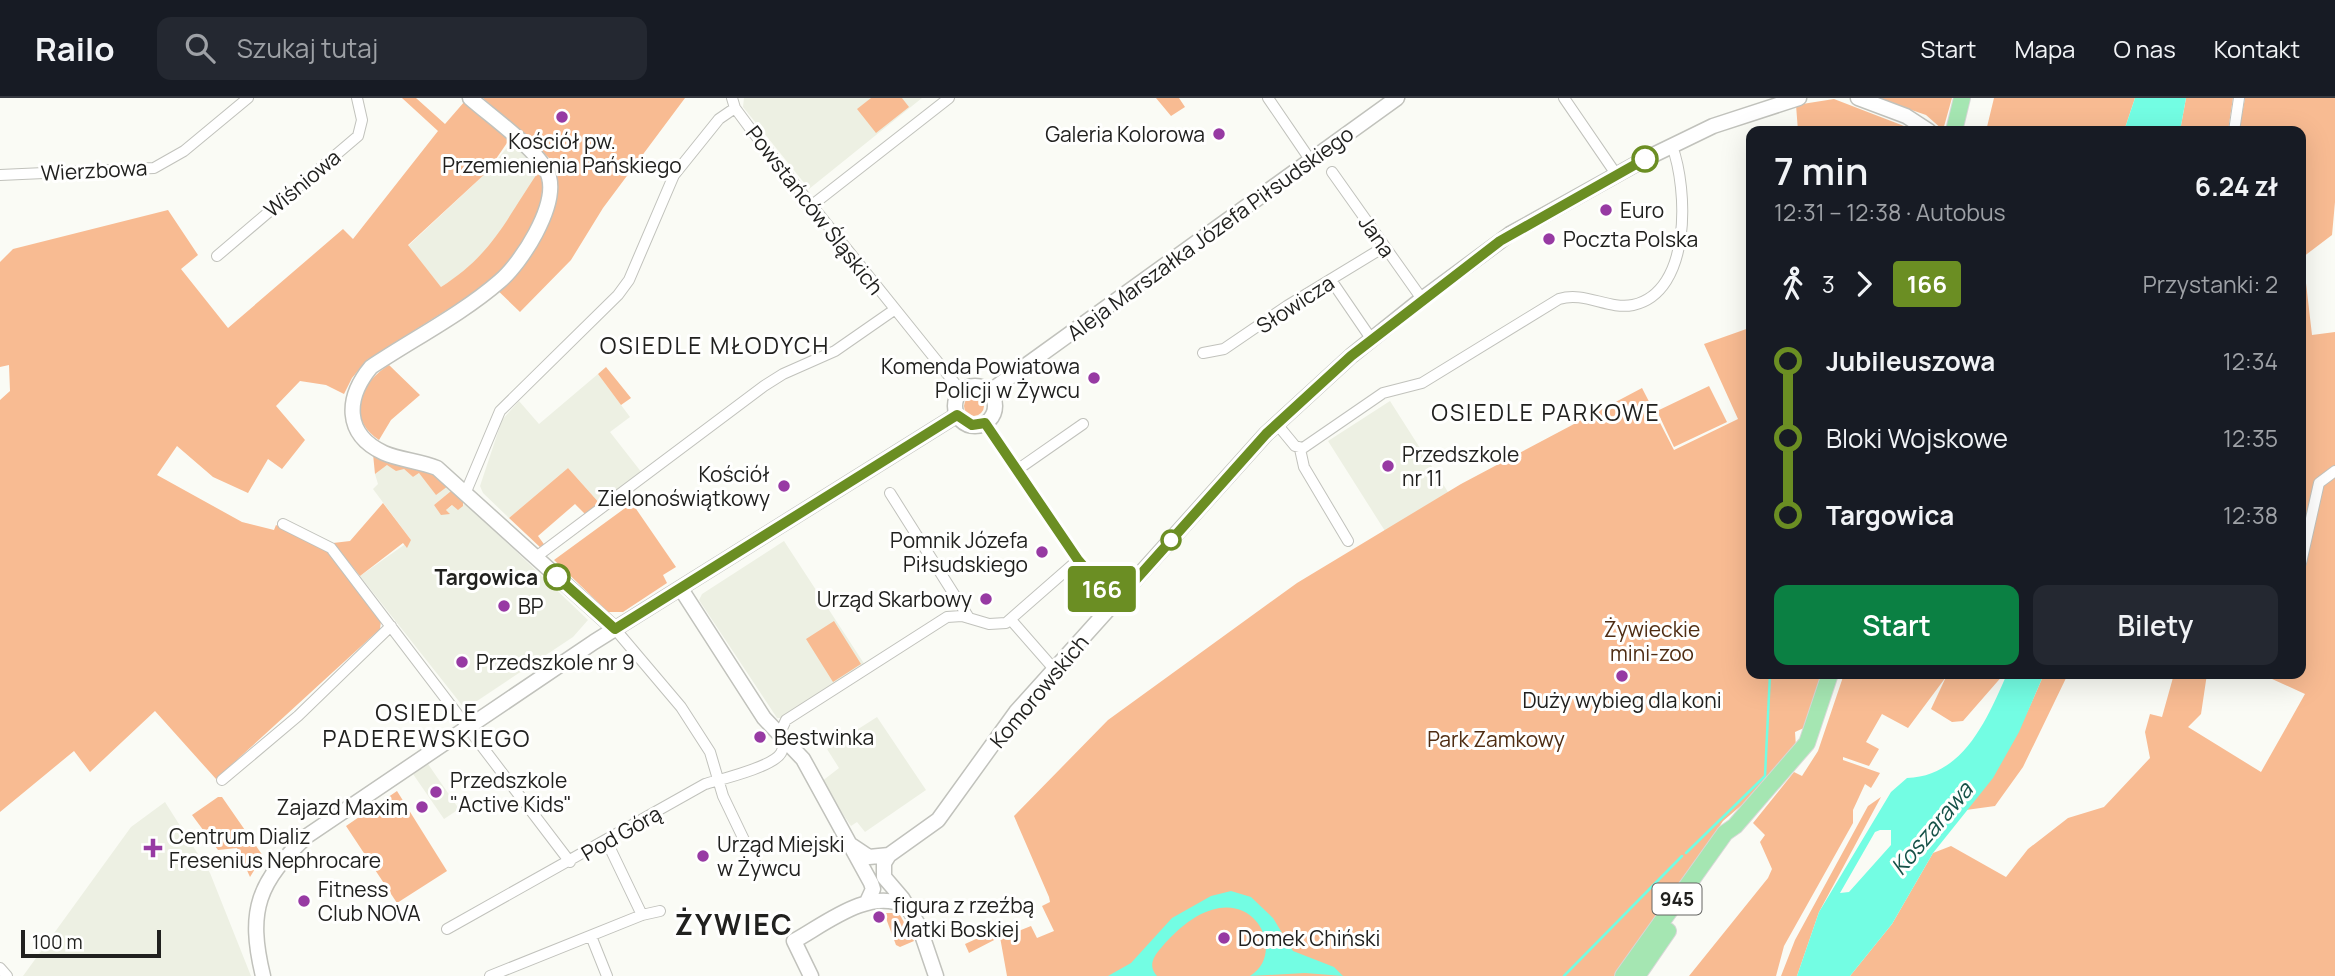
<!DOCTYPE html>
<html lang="pl">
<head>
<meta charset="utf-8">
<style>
  :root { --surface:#171b24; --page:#242831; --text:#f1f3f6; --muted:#9ea1a6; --line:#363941; --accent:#0b8043 }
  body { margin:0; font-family:Manrope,sans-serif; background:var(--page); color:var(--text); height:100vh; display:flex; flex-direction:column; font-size:26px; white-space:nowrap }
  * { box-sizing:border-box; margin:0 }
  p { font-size:23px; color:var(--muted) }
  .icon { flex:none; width:38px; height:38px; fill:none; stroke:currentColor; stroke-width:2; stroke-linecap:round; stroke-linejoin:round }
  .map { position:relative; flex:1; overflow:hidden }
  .side { position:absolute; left:1746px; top:28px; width:560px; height:553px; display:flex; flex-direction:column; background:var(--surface); border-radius:14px; box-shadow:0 7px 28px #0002 }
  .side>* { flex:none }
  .badge { padding:0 14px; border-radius:5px; font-size:24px; line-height:46px }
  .scale { position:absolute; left:21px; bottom:18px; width:140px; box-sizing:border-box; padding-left:7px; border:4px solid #21211f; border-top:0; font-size:19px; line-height:24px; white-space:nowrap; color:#21211f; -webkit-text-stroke:5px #fffffe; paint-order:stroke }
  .map>.badge { position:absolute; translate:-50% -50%; box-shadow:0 0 0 4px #fff }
  .legs { display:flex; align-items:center; gap:10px; height:77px; padding:0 28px; font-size:23px }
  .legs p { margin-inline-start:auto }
  .overview { display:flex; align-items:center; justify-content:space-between; height:119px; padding:0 28px }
  h1 { font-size:38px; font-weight:600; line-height:52px }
  .cta { display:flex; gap:14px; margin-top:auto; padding:14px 28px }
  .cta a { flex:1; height:80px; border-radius:14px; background:var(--accent); color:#fff; font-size:28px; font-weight:600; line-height:80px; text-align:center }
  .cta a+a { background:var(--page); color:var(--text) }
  ul { padding:0 28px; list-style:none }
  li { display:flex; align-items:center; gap:24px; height:77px; font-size:26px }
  li i { display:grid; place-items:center; width:10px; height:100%; margin:0 9px; background:currentColor }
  li i::after { content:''; width:18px; height:18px; margin:-9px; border:5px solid; border-radius:50%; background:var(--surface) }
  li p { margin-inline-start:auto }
  li:first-child i { background:linear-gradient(#0000 50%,currentColor 0) }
  li:last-child i { background:linear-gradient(currentColor 50%,#0000 0) }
  header { display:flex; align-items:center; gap:42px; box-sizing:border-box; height:98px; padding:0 35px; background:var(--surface); border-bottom:2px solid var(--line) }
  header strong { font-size:33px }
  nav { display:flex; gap:38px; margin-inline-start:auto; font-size:24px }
  .search { width:490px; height:63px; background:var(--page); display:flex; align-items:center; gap:18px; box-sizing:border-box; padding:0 24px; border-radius:14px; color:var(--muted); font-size:26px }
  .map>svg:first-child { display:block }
  .built { fill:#edf0e3 }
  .green { fill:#f8bb92 }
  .water { fill:#73fde3; fill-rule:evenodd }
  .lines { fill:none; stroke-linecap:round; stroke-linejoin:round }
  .stream { stroke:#73fde3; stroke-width:2.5 }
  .street-casing { stroke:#c1c2bc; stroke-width:12 }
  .secondary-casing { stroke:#c1c2bc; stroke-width:17 }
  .primary-casing { stroke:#d7d7d7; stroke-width:18 }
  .street { stroke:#fff; stroke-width:10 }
  .secondary { stroke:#fff; stroke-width:14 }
  .primary { stroke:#a5e6b2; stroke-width:16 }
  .line-1-casing { stroke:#fff; stroke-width:16 }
  .line-1 { stroke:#6b8e23; stroke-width:10 }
  .poi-dot { fill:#973aa3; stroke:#fffffe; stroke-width:2.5 }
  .stop-1-dot { fill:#fff; stroke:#6b8e23; stroke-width:3.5 }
  .labels { text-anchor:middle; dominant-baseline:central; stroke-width:6; stroke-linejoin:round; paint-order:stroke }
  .shield { fill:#fffffe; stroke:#646462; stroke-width:2 }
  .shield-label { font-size:19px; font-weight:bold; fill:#21211f }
  .poi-label { font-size:21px; fill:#21211f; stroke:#fffffe; text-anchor:start }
  .street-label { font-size:21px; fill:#21211f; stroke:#fffffe }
  .stop-label { font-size:21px; font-weight:bold; fill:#21211f; stroke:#fffffe; text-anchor:end }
  .park-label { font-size:21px; fill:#4f2d13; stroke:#fffffe }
  .neighbourhood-label { font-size:23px; letter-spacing:2px; fill:#21211f; stroke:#fffffe }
  .water-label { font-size:23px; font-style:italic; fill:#165248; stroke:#fffffe }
  .district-label { font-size:28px; font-weight:bold; letter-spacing:2px; fill:#21211f; stroke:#fffffe }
</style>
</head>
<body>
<header>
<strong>Railo</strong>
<div class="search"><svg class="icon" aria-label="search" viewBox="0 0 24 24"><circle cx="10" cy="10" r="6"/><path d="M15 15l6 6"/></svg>Szukaj tutaj</div>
<nav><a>Start</a><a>Mapa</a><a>O nas</a><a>Kontakt</a></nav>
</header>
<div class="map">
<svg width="2335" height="878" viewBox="0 0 2335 878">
  <rect width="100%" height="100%" fill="#fafbf5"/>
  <path class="built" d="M744,0h178l-113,91 -66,-82z
    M513,42l20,20 6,11 -42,68 -33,33 -23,15 -33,-41 79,-74z
    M598,276l32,43 -20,15 32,41 -41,32 -33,-37 -59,50 -26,-25 -3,-7 22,-66 17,-19 20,23z
    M1390,303l58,91 -63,39 -57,-90z
    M387,367l17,4 9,8 6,-4 29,13 3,5 -17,14 16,9 -4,-4 7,-5 10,1 1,-4 124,118 -15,17 -108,72 -105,-133 51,-36 -38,-51 5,-5 -3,-10z
    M784,443l81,124 -83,53h-5l-78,-118 3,-6z
    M877,619l49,73 -61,42 -8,-10 -6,4 -30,-44 18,-14 -12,-19z
    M428,666l31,45 -15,10 -31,-45z
    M165,704l45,71 41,103h-228l108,-149z"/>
  <path class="green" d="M402,0h14l29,26 20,-23 44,39 -22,32 -79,73 33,42c53,-34 64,-67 98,-116l4,10 -2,20 16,-9 -1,-12 4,-12 -77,-70h202l-82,110 -32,52 -51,52 -30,-29 -123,77 -15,18 -8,16 -18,-9 -26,-4 -24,25 29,34 -23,29 -14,-10 -20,34 -35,-16 -36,-31 -20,29 85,47 32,8 2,-5 51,25 54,71 -1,8 -164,150 -61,-68 -65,61 -16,-21 -74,61v-412l10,-9 -1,-26 -9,2v-105l13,-13 155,-39 30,45 -17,14 47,59 115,-99 10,10 85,-108z
    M871,0h31l7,9 -33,26 -19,-24z
    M1156,0h23l6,9 -14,9z
    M1877,0h75l-9,32 -17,-15z
    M1994,0h141l-11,33h-138z
    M2186,0h47l-5,33h-48z
    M2245,0h90v104l-3,33 -29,22 9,78 23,-3v644h-485l42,-52 41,-71 18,-7 55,31 22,-28 40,-31 36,-11 46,-49 -5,-26 5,-18 12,3 12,-43h33l-6,40 -13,13 73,45 44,-78 -44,-20h40v-111l7,-23 -7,-5v-404h-62z
    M1834,1l70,27 7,5h-113l-2,-26z
    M1752,229v347h70l-16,53 -11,5 1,15 -32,39 -41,35 -104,155h-612l-7,-39 -31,16 -4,-9 46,-21 5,9 15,-6 6,12 17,-7 -12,-25 8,-4 -1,-5 -35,-81 94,-96 189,-137 164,-99 181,-96 32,62 64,-31 -34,-75z
    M389,267l31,30 -29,25 -12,20c-34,-23 -19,-57 10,-75z
    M606,269l25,31 -10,7 -23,-31z
    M1709,288l18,36 -53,25 -17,-36z
    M964 308a10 10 0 1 1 20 0a10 10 0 1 1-20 0Z
    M373,356l60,17 30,27v8l-5,4 -6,-5 -6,5 4,4 -9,1 -7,-10 17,-14 -3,-5 -12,9 -17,-22 -6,4 -9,-8 -8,2 -9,-6 -12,9z
    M568,370l33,37 -14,11 -12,-12 -37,32 8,11 -4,2 -33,-31z
    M383,405l28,37 -4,8 -4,-5 -43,33 -27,-33 17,-2z
    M632,405l44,64 -13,8 4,8 -44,29h-15l-54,-52z
    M834,523l27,43 -28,18 -27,-43z
    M1844,576h160l-41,47 -11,1 -21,-13 15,-32 -38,51 -26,-14 -16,28 13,7 -10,17 -26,-9v3l37,13 -9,15 -6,-4 -12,26v13l-69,123 -8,30h-87l79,-98 4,-9 -12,-27 5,-7 -12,-12 41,-51 8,4 16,-25z
    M2044,576h24l-45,93 -28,39 -29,4c36,-43 56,-84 78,-136z
    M397,693l50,80 -50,32 -51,-77z
    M218,699h4l41,59 -13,21 -13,-29 -19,2 -26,-35z
    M1881,699l-62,115 -22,64h-16l14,-36 73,-134z
    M884,815h15l15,28 -14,6 -4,-2z"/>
  <path class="water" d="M2135,0h51l-6,33h-56z
    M2007,576h37l-25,58 -26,46 -60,75 -41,71 -42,52h-53l22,-64 72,-120 16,-14c57,-2 80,-59 100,-104zM1880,732h11v15l-42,47 -9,1 35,-61z
    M1231,793l20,6 22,21 20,33 41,16 9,9 -38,-3 -55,3c44,-26 -9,-122 -89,-28 -8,9 -13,18 -4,28h-49l23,-13 41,-45 39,-22z"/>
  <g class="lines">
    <path class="stream" d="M1686,755l79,-77 5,-102
      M1564,878l118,-120"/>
    <g class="street-casing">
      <path id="street" d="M732,0l3,10 17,23 209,260
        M1268,0l43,63
        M1564,0l52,76
        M2234,33l5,-33
        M1332,74l90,127
        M0,77l154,-7 30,-17 64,-53
        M811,108l138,-108
        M217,158l141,-120 4,-16 -5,-22
        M1331,182l41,60
        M1203,255l21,-4 63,-43 97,-59
        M985,325l93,137 37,43
        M1276,325l19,23 8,2 80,-55 39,-10 137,-84c26,-8 49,11 74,6 59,-13 55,-116 39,-159
        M1300,351l4,18 44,74
        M1017,372l66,-46
        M890,395l79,125
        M465,396l35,-83 118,-116 11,-15 45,-105 45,-56 16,-11
        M283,426l48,24 239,314
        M536,459l228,-171 19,-12 52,-23 59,-41
        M2301,465l18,-80 16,-12
        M1011,522l43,49
        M615,531l66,78 29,45 13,44 34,71
        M780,635l6,-13 161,-103 15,-1 27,8 17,-1 72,-63
        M222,682l76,-64 93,-90
        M607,744l35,73
        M447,831l258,-145c17,-5 68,-17 76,-31 3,-5 3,-11 3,-17
        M591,838l16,40
        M0,870l7,8
        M490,878l152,-61 18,-4"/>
    </g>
    <g class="secondary-casing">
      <path id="secondary" d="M470,0c20,18 72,54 79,79 8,30 -27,85 -49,104 -38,33 -87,58 -129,86 -25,30 -28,67 13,86 16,7 36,8 53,15l178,161
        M1858,0l48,18 23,15
        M955 308a20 20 0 1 1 40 0a20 20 0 1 1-40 0Z
        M989,294l408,-294
        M681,491l83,129 39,41 68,124 2,6 -6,13
        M848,745l21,14 20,-2 49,-35 78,-108 250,-278 85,-78 71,-57 88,-65 135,-75 68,-33 86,-28
        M889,757l-5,8v14l18,21 17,28 17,50
        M263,878c-16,-66 -5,-94 44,-140l287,-194 363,-227
        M811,878l-17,-35c31,-17 76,-54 111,-35"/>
    </g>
    <g class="primary-casing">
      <path id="primary" d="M1954,33l8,-33
        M1623,878l102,-143 10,-7 72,-83 23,-69
        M1637,878l31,-45"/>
    </g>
    <use href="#street" class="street"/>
    <use href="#secondary" class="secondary"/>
    <use href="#primary" class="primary"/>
  </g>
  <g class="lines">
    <g class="line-1-casing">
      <path id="line-1" d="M557,479l58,52 342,-214 15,10 13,-2 93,137 37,43 151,-169 85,-78 149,-115 145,-82"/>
    </g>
    <use href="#line-1" class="line-1"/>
  </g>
  <g class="poi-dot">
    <circle cx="562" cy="19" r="7"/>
    <circle cx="1219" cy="36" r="7"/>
    <circle cx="1606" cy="112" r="7"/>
    <circle cx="1549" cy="141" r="7"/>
    <circle cx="1094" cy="280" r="7"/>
    <circle cx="1388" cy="368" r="7"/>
    <circle cx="784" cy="388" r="7"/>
    <circle cx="1042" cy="454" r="7"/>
    <circle cx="986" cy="501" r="7"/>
    <circle cx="504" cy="508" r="7"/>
    <circle cx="462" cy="564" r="7"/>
    <circle cx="1622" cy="578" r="7"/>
    <circle cx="760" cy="639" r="7"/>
    <circle cx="436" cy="694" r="7"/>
    <circle cx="422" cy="709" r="7"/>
    <path d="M149.5 739.5h7v7h7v7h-7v7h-7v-7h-7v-7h7z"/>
    <circle cx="703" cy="758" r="7"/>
    <circle cx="304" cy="803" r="7"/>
    <circle cx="879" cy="819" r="7"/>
    <circle cx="1224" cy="840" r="7"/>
  </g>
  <g class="stop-1-dot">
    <circle cx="1645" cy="61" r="12"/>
    <circle cx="1171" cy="442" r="9"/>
    <circle cx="557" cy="479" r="12"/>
  </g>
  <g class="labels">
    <rect class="shield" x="1652.5" y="785.5" width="49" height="31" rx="5"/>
    <g class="shield-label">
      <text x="1677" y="801">945</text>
    </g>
    <g class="poi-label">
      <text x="1205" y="36" text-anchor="end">Galeria Kolorowa</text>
      <text x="562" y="43" text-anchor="middle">Kościół pw.<tspan x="562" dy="24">Przemienienia Pańskiego</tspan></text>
      <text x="1620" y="112">Euro</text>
      <text x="1563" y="141">Poczta Polska</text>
      <text x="1080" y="268" text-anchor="end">Komenda Powiatowa<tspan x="1080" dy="24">Policji w Żywcu</tspan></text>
      <text x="1402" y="356">Przedszkole<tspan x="1402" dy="24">nr 11</tspan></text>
      <text x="770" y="376" text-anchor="end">Kościół<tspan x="770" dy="24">Zielonoświątkowy</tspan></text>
      <text x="1028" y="442" text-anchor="end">Pomnik Józefa<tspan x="1028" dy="24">Piłsudskiego</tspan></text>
      <text x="972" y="501" text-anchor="end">Urząd Skarbowy</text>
      <text x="518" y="508">BP</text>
      <text x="476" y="564">Przedszkole nr 9</text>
      <text x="1622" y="602" text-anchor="middle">Duży wybieg dla koni</text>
      <text x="774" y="639">Bestwinka</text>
      <text x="450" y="682">Przedszkole<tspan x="450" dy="24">"Active Kids"</tspan></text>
      <text x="408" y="709" text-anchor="end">Zajazd Maxim</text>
      <text x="169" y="738">Centrum Dializ<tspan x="169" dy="24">Fresenius Nephrocare</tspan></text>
      <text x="717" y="746">Urząd Miejski<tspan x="717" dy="24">w Żywcu</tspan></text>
      <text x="318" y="791">Fitness<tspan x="318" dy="24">Club NOVA</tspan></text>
      <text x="893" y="807">figura z rzeźbą<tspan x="893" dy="24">Matki Boskiej</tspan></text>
      <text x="1238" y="840">Domek Chiński</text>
    </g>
    <g class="street-label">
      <text transform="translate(94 72) rotate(-3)">Wierzbowa</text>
      <text transform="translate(302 85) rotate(-40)">Wiśniowa</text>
      <text transform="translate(815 112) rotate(52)">Powstańców Śląskich</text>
      <text transform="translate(1210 135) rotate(-36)">Aleja Marszałka Józefa Piłsudskiego</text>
      <text transform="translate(1377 138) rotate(55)">Jana</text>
      <text transform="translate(1295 206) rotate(-33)">Słowicza</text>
      <text transform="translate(1039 593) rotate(-50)">Komorowskich</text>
      <text transform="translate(621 735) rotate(-30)">Pod Górą</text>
    </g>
    <g class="stop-label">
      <text x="538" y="479">Targowica</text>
    </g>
    <g class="park-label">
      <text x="1652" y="531">Żywieckie<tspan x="1652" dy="24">mini-zoo</tspan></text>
      <text x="1496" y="641">Park Zamkowy</text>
    </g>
    <g class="neighbourhood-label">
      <text x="715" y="247">OSIEDLE MŁODYCH</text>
      <text x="1546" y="314">OSIEDLE PARKOWE</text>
      <text x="427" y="614">OSIEDLE<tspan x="427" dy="26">PADEREWSKIEGO</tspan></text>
    </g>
    <g class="water-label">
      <text transform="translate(1931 730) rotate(-50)">Koszarawa</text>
    </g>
    <g class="district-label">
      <text x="734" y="826">ŻYWIEC</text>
    </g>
  </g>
</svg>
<div class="scale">100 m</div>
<b class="badge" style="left:1102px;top:491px;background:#6b8e23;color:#fff">166</b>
<section class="side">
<div class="overview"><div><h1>7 min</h1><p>12:31 – 12:38 · Autobus</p></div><b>6.24 zł</b></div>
<div class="legs"><svg class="icon" aria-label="walk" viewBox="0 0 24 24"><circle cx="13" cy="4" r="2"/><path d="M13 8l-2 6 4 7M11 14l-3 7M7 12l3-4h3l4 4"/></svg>3<svg class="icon" aria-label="forward" viewBox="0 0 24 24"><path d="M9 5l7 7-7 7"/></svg><b class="badge" style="background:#6b8e23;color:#fff">166</b><p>Przystanki: 2</p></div>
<ul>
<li><i style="color:#6b8e23"></i><b>Jubileuszowa</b><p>12:34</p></li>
<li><i style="color:#6b8e23"></i><span>Bloki Wojskowe</span><p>12:35</p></li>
<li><i style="color:#6b8e23"></i><b>Targowica</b><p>12:38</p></li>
</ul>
<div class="cta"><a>Start</a><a>Bilety</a></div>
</section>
</div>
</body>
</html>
